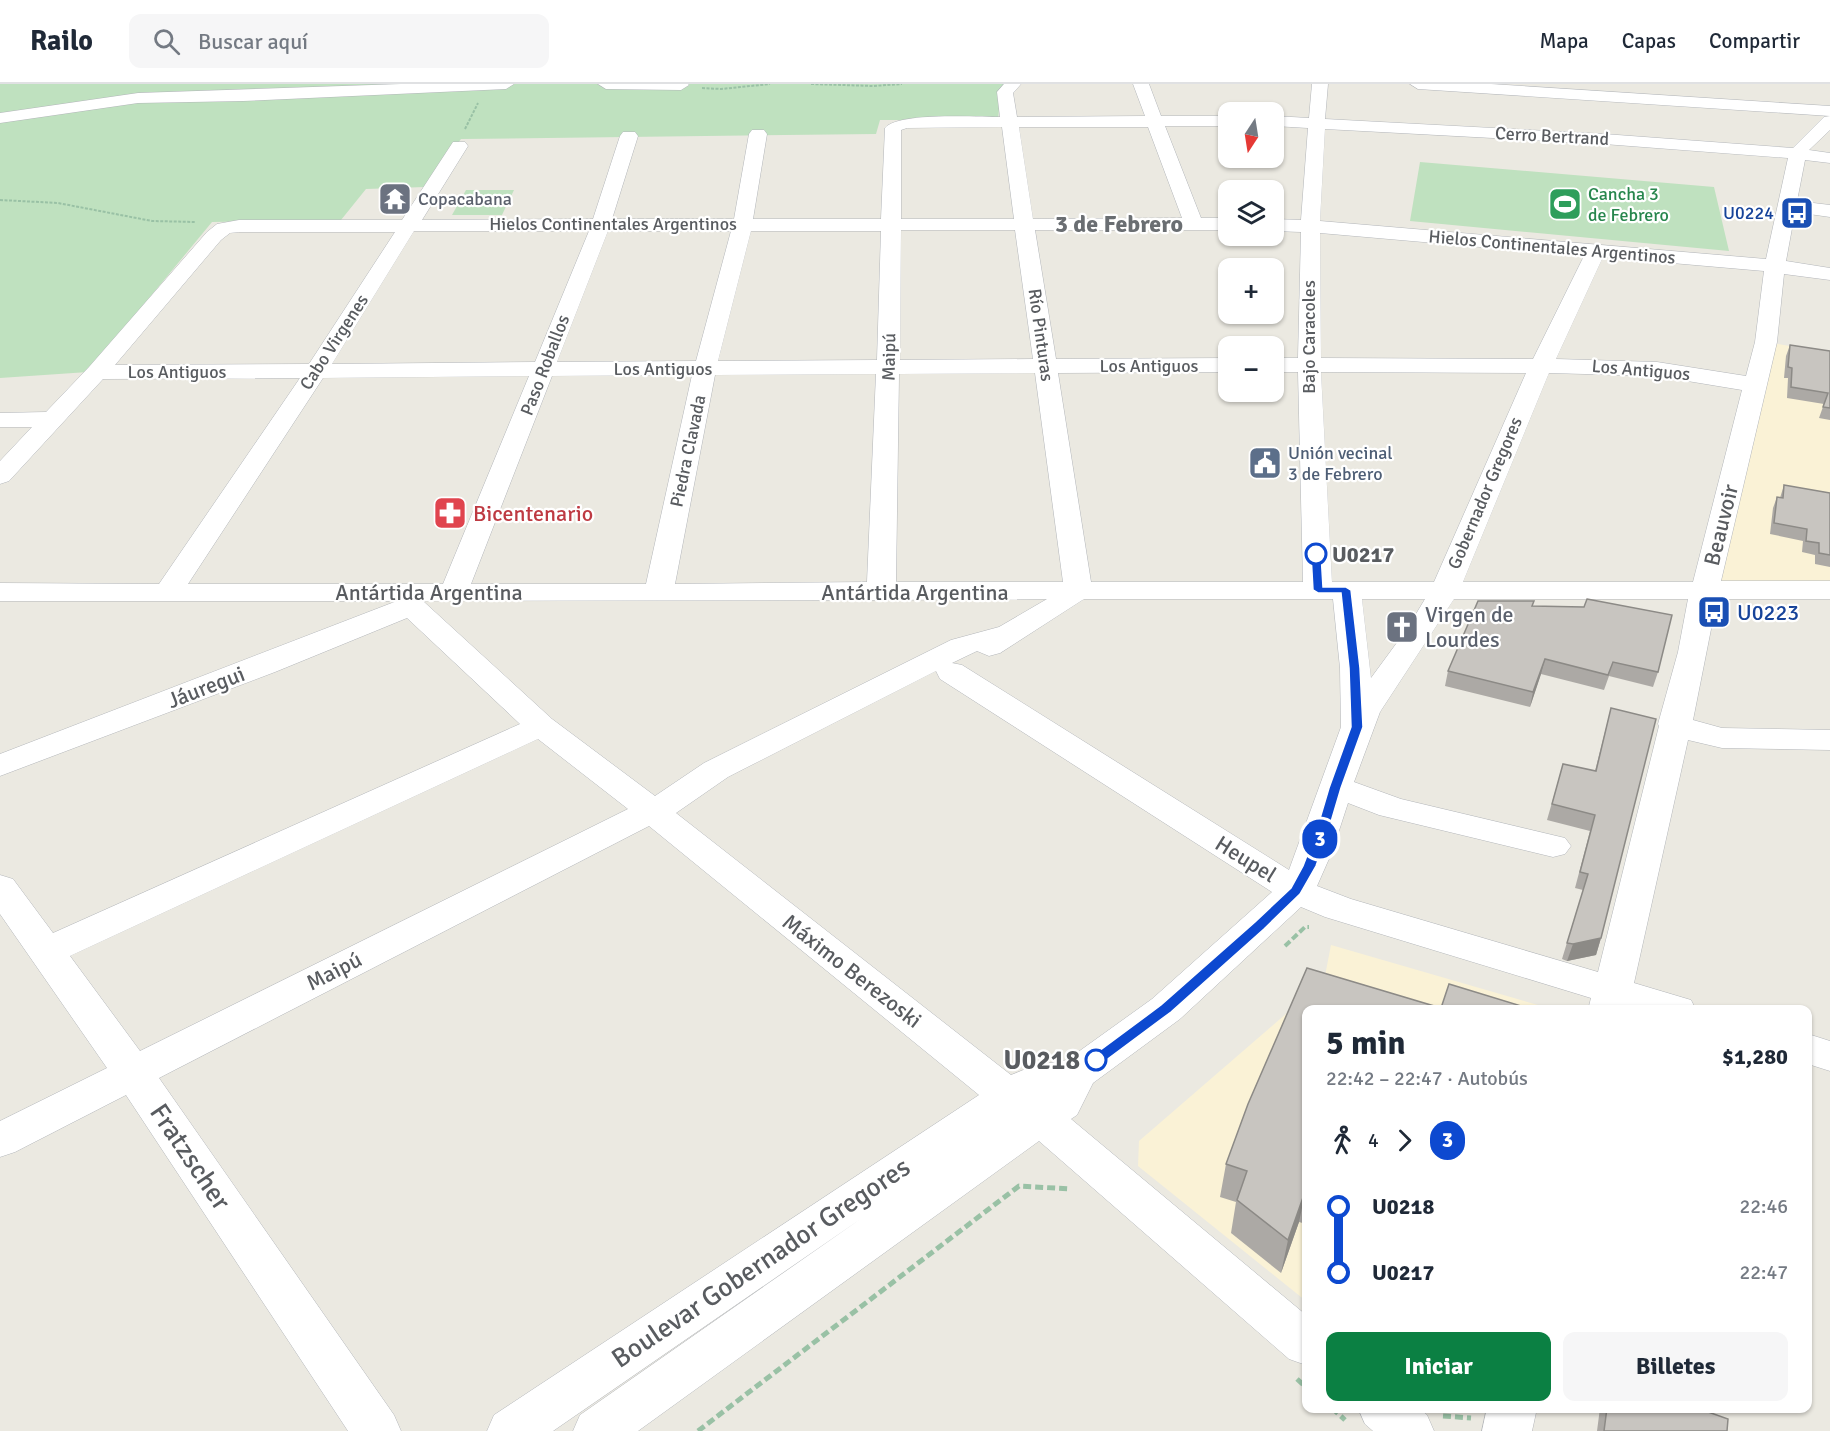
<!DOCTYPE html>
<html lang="es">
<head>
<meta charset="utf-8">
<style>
  :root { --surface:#fff; --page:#f6f6f7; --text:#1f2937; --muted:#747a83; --line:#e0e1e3; --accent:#0b8043 }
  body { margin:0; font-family:Signika,sans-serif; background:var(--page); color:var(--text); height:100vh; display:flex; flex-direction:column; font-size:22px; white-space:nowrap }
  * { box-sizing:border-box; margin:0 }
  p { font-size:20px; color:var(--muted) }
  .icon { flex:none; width:33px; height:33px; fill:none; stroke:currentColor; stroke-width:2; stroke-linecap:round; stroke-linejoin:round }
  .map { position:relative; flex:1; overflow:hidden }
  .panel { position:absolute; left:1302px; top:921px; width:510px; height:408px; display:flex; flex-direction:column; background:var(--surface); border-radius:12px; box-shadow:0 2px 4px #0004 }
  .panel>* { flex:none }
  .badge { padding:0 12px; border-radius:20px; font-size:21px; line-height:39px }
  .needle { width:39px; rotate:192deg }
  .buttons { position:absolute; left:1218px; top:18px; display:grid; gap:12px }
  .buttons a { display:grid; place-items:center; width:66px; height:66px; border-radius:12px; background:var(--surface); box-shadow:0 2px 4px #0004; font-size:30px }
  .map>.badge { position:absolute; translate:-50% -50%; box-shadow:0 0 0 3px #fff }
  .legs { display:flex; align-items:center; gap:9px; height:66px; padding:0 24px; font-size:20px }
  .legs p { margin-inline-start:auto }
  .head { display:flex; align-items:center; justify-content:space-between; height:102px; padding:0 24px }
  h1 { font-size:33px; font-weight:700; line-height:45px }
  .action { display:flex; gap:12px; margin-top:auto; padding:12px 24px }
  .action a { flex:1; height:69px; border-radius:12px; background:var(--accent); color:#fff; font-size:24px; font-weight:700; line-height:69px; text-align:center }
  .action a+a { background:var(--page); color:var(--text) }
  ul { padding:0 24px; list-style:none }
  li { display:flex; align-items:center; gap:21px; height:66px; font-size:22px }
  li i { display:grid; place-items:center; width:9px; height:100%; margin:0 8px; background:currentColor }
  li i::after { content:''; width:15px; height:15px; margin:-8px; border:4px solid; border-radius:50%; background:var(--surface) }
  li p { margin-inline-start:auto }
  li:first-child i { background:linear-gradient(#0000 50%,currentColor 0) }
  li:last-child i { background:linear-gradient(currentColor 50%,#0000 0) }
  header { display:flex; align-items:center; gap:36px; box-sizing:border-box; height:84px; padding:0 30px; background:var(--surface); border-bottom:2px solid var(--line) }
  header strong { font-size:28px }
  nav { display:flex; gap:33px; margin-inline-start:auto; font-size:21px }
  .search { width:420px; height:54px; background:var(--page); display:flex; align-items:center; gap:15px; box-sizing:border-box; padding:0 21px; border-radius:12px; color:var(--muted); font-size:22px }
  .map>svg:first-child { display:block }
  .commercial { fill:#faf2d6 }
  .green { fill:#bfe1bf }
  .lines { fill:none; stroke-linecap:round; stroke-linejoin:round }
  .minor-casing { stroke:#b3b6ba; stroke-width:1 }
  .path-far2 { stroke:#99c1a5; stroke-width:2; stroke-dasharray:3 1.5; stroke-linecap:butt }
  .path-far1 { stroke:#99c1a5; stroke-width:4; stroke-dasharray:7 3; stroke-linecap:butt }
  .path { stroke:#99c1a5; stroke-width:5; stroke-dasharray:8 4; stroke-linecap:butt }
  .minor { fill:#fff; fill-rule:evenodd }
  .wall { fill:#aca9a5 }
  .shaded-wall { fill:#8c8a86 }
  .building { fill:#c8c5c0; stroke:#8c8a86; stroke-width:1.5 }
  .line-1 { fill:#0d49d0; stroke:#fff; stroke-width:1.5 }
  .stop-1-dot { fill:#fff; stroke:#0d49d0; stroke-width:3 }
  .labels { text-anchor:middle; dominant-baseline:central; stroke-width:4.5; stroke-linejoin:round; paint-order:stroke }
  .far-street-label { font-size:18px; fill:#595c60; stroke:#fff }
  .far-leisure-label { font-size:18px; fill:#27864d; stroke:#fff; text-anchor:start }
  .far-worship-label { font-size:18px; fill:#5b616d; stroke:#fff; text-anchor:start }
  .far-transit-label { font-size:18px; fill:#164399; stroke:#fff; text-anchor:end }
  .far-service-label { font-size:18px; fill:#4e5e75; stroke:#fff; text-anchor:start }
  .health-label { font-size:22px; fill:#be3a42; stroke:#fff; text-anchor:start }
  .street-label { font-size:22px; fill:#595c60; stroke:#fff }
  .stop-label { font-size:22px; font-weight:bold; fill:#595c60; stroke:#fff; text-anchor:start }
  .transit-label { font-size:22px; fill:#164399; stroke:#fff; text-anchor:start }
  .worship-label { font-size:22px; fill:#5b616d; stroke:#fff; text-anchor:start }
  .far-district-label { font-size:24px; font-weight:bold; fill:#6a6e72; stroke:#fff }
  .near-stop-label { font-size:27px; font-weight:bold; fill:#595c60; stroke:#fff; text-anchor:end }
  .near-street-label { font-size:27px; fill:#595c60; stroke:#fff }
</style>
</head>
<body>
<header>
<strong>Railo</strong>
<div class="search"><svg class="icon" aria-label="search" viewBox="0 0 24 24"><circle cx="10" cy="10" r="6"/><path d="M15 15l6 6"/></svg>Buscar aquí</div>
<nav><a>Mapa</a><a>Capas</a><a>Compartir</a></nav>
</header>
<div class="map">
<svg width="1830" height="1347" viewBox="0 0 1830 1347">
  <rect width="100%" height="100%" fill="#ebe9e1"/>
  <path class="commercial" d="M1766,258l64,11v237l-125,1z
    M1331,861l221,64 -246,1v291l-168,-135 1,-25 185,-160z"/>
  <path class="green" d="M0,0h1009l-8,5 -3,31h-118l-4,14 -415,5 -36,48 -59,2 -25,31 -129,2 -124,150 -88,6z
    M1420,78l294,25 15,64 -319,-30z
    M466,106h48l-12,25h-50z"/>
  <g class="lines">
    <g class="minor-casing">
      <path id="minor" d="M401,0h113l-8,5 -263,12 -105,2 -138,20v-10l138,-20z
        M598,0h90l1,1 -8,5 -75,-1z
        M1004,0h17l-8,9 4,24 128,-1 -12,-32h16l12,32h67v10h-63l36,92h27v12h-193l21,129 172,-1v14l-170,1 33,209h212l-5,-210h-24v-14h24l3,-126 -27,-1v-12l27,1 7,-92 -34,-2v-10l35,2 3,-34h16l-3,35 279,15 189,14 31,-31 6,-1v14l-21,20 21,3v10l-25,-3 -8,41 33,4v12l-35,-5 -9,49 44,7v12l-46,-6 -7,68 -56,239h109v18h-113l-24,121 29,8 108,2v20l-108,-2 -34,-8 -54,243 57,17 5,10h-108l3,-12 -266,-81 -24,-10 -121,112 -87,64 -16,32 -6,4 235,196v50l-17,-6 -250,-218 -401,290h-65l7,-16 282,-197 -309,213h-66l7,-16 485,-320 -330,-269 -490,252 235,337 7,16h-53l-222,-336 -111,57 -15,5v-36l107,-53 -107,-154v-39l13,4 40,54 467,-209 -113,-106 -132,54 -275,104v-22l397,-153h-397v-18l159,1 141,-206 -197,1 -94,102 -9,3v-23l32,-34h-32v-14l46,-1 43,-45 118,-135 10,-8 22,-4h163l51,-78h12l3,4 -46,74 171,-1 27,-83 3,-4h12l3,4 -26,83h122l15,-85 3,-4h12l3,4 -14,85h128l4,-91c12,-16 93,-11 115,-11l-3,-25zM1002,43l12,92h-113v-89l6,-2zM1019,43h129l34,91 -149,1zM1325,45l279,15 184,14 -22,101 -446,-38zM901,146h114l18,129 -133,1zM414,147h175l-54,131 -203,2zM608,147h123l-35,130 -139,1zM751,147h130l-4,129 -159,1zM239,148h156l-86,132 -194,1 106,-125 9,-7zM1320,149l264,23 -51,103 -212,-1zM1603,173l161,14 -9,71 -9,34 -89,-14 -101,-3zM1321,288l205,1 -92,209h-102zM1035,289l28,209h-167l3,-208zM1549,289l108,3 85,14 -49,192h-230zM876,290l-9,208 -192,2 40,-209zM692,291l-46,209h-175l81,-208zM529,292l-86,208h-255l135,-206zM1084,515h249l7,69 1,59 -52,143 -327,-205 -10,-2 25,-12 12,5 11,-3zM1362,515h63l-18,30 -36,49zM1454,515h234l-10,53 -20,72 1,2 -61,246 -247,-73 -34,-13 15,-34 16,-49 31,12 174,42 12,-3 6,-8 -6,-8 -164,-39 -47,-17 26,-70zM881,516l166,-1 -48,28 -48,13 -247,123 -49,33 -103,-77 -129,-118zM936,587l4,8 332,213 -120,107 -85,61 -34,6 -22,9 -335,-262 52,-36zM538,655l90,70 -488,242 -70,-95z
        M1410,0h81l339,22v10l-412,-27z
        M1808,950l22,7v30l-22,-7z
        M1358,1324h61l8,7 7,16h-61l-8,-7z
        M1487,1324h50l-5,23h-50z"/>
    </g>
    <path class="path-far2" d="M811,0l62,2 29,-2
      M702,4l19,1 49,-5
      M465,45l13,-26
      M0,116l58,3 94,18 43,1"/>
    <path class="path-far1" d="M1285,862l20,-19h4"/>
    <path class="path" d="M1297,1295l9,8
      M1332,1324l13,12
      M1443,1332l28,2
      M698,1347l321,-245 52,3"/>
    <use href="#minor" class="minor"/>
  </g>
  <path class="wall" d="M1790,261l40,6v69l-11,-2 5,-14 -37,-6 1,-20h-4l2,-22z
    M1784,401l46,8v74l-15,-3v-9l-13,-3 1,-11 -33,-7 3,-26 4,-11 3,1z
    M1532,522l126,66 -5,15 -44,-11 -5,14 -63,-16 -11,33 -85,-21 3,-15z
    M1611,624l-10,230 -5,17 -29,6 -5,-2 21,-69 -8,-2 15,-57 -43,-11 16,-56 32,7z
    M1307,884l134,40 8,-24 85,26h-228v214l-7,-2 -18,51 -50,-40 5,-31 -16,-5 6,-33 22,-60z
    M1600,1324h97l30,23h-130z"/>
  <path class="shaded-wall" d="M1545,575l-4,15 -11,33 3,-15z
    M1601,854l-5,17 -29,6 6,-17z
    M1306,1105l-7,33 -18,51 7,-33z"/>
  <path class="building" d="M1790,261l40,6v57l-7,-1 5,-14 -37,-6 1,-19 -4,-1z
    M1784,401l46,8v62l-11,-2v-10l-13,-2 1,-12 -33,-6 3,-26 6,1z
    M1587,515l85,16 -14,57 -45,-10 -5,13 -63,-16 -12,33 -85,-21 30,-70h56l-2,5 52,1z
    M1611,624l45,11 -55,219 -28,6 -6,-1 21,-69 -8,-2 15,-57 -43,-11 11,-40 33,7z
    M1307,884l134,40 8,-24 85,26h-228v179l-18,51 -51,-40 10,-29 -21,-7 22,-60z
    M1607,1324h90l31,11 -1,12h-123z"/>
  <path class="line-1" d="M1316,467l5,3 2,33h23l5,3 9,78 3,59 -22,61 -13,44 -12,34 -16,28 -36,35 -93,83 -70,52h-10l-2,-4 2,-3 70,-52 94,-83 36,-34 12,-22 13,-34 13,-44 22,-61 -2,-59 -8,-75h-23l-5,-3 -2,-36z"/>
  <defs>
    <g id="temple-square" transform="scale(1.725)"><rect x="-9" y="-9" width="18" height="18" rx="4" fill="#6b7280" stroke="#fff"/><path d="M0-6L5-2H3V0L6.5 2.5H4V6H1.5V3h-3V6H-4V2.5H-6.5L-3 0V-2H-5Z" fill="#fff"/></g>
    <g id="stadium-square" transform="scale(1.725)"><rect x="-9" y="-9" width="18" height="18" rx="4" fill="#2e9e5b" stroke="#fff"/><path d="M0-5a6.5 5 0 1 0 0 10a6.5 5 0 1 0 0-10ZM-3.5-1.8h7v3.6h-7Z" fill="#fff"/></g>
    <g id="bus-square" transform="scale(1.725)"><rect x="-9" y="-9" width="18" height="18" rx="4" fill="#1a4fb4" stroke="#fff"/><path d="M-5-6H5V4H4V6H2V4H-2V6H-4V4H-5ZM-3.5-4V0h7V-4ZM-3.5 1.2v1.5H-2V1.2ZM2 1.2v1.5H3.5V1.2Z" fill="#fff"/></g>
    <g id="civic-square" transform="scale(1.725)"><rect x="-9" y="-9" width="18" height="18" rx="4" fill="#5c6f8a" stroke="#fff"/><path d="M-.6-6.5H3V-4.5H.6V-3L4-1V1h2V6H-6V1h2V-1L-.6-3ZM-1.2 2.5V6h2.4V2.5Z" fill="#fff"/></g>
    <g id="pharmacy-square" transform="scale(1.725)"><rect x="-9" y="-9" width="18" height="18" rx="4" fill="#e0444e" stroke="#fff"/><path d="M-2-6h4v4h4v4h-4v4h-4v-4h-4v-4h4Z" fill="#fff"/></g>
    <g id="church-square" transform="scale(1.725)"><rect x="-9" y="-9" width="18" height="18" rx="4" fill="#6b7280" stroke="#fff"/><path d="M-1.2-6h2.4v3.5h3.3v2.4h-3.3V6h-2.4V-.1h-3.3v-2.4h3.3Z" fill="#fff"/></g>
  </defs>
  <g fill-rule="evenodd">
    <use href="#temple-square" x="395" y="115"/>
    <use href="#stadium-square" x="1565" y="120"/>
    <use href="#bus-square" x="1797" y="129"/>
    <use href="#civic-square" x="1265" y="379"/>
    <use href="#pharmacy-square" x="450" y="429"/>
    <use href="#bus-square" x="1714" y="528"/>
    <use href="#church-square" x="1402" y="543"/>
  </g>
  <g class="stop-1-dot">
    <circle cx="1316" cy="470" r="10"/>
    <circle cx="1096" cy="976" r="10"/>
  </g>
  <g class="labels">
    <g class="far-street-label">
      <text transform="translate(1552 52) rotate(3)">Cerro Bertrand</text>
      <text x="613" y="140">Hielos Continentales Argentinos</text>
      <text transform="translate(1552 163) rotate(5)">Hielos Continentales Argentinos</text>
      <text transform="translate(1041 251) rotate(82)">Río Pinturas</text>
      <text transform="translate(1309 253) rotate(-90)">Bajo Caracoles</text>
      <text transform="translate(334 258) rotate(-57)">Cabo Virgenes</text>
      <text transform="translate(889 273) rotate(-89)">Maipú</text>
      <text transform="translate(545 281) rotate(-69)">Paso Roballos</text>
      <text x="1149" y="282">Los Antiguos</text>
      <text x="663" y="285">Los Antiguos</text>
      <text transform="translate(1641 286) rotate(5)">Los Antiguos</text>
      <text x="177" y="288">Los Antiguos</text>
      <text transform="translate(688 367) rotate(-78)">Piedra Clavada</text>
      <text transform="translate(1485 409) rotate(-67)">Gobernador Gregores</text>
    </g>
    <g class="far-leisure-label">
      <text x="1588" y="110">Cancha 3<tspan x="1588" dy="21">de Febrero</tspan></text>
    </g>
    <g class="far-worship-label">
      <text x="418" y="115">Copacabana</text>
    </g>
    <g class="far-transit-label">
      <text x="1774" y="129">U0224</text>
    </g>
    <g class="far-service-label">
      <text x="1288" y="369">Unión vecinal<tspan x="1288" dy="21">3 de Febrero</tspan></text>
    </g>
    <g class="health-label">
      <text x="473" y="429">Bicentenario</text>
    </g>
    <g class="street-label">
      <text transform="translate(1721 441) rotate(-76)">Beauvoir</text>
      <text x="429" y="508">Antártida Argentina</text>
      <text x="915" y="508">Antártida Argentina</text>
      <text transform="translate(206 603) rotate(-21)">Jáuregui</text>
      <text transform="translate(1246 775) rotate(32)">Heupel</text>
      <text transform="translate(334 887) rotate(-27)">Maipú</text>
      <text transform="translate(852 887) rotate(38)">Máximo Berezoski</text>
    </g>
    <g class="stop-label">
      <text x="1332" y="470">U0217</text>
    </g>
    <g class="transit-label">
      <text x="1737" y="528">U0223</text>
    </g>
    <g class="worship-label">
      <text x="1425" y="530">Virgen de<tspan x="1425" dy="25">Lourdes</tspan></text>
    </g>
    <g class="far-district-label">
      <text x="1119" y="140">3 de Febrero</text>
    </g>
    <g class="near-stop-label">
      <text x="1080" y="976">U0218</text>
    </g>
    <g class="near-street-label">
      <text transform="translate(190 1073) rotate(56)">Fratzscher</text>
      <text transform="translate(761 1179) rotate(-34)">Boulevar Gobernador Gregores</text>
    </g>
  </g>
</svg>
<div class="buttons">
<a><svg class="needle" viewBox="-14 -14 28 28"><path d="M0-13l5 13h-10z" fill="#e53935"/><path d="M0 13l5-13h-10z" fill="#747a83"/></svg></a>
<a><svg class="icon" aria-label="layers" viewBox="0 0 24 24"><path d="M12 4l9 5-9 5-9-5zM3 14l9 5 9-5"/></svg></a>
<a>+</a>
<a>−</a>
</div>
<b class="badge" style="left:1320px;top:755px;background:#0d49d0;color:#fff">3</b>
<section class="panel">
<div class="head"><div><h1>5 min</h1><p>22:42 – 22:47 · Autobús</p></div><b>$1,280</b></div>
<div class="legs"><svg class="icon" aria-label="walk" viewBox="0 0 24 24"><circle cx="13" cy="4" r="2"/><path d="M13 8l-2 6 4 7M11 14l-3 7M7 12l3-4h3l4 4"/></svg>4<svg class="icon" aria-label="forward" viewBox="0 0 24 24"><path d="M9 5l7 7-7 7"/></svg><b class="badge" style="background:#0d49d0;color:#fff">3</b></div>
<ul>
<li><i style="color:#0d49d0"></i><b>U0218</b><p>22:46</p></li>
<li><i style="color:#0d49d0"></i><b>U0217</b><p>22:47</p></li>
</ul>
<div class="action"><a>Iniciar</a><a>Billetes</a></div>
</section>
</div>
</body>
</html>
